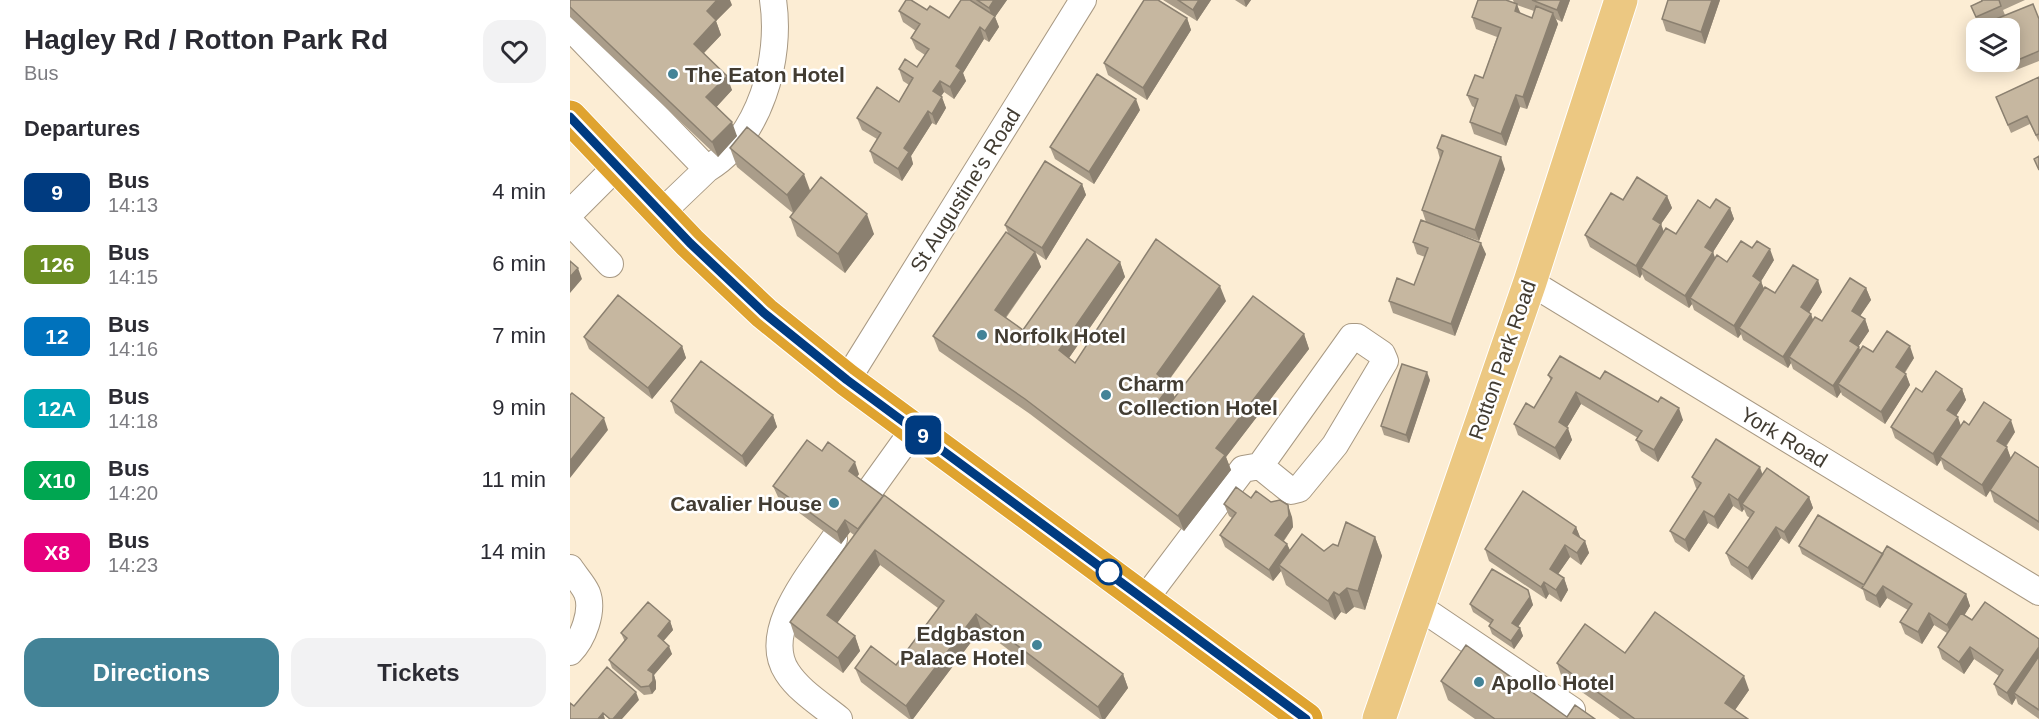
<!DOCTYPE html>
<html lang="en">
<head>
<meta charset="utf-8">
<style>
  :root { --surface:#fff; --page:#f2f2f3; --text:#2b2b33; --muted:#7c7c81; --accent:#438397 }
  body { margin:0; font-family:Arial,sans-serif; background:var(--page); color:var(--text); height:100vh; display:flex; flex-direction:column; font-size:22px; white-space:nowrap }
  * { box-sizing:border-box; margin:0 }
  p { font-size:20px; color:var(--muted) }
  .icon { flex:none; width:33px; height:33px; fill:none; stroke:currentColor; stroke-width:2; stroke-linecap:round; stroke-linejoin:round }
  .map { position:relative; flex:1; overflow:hidden }
  .panel { display:flex; flex-direction:column; background:var(--surface); width:570px }
  .panel>* { flex:none }
  .badge { padding:0 12px; border-radius:9px; font-size:21px; line-height:39px }
  .fabs { position:absolute; left:1396px; top:18px; display:grid; gap:12px }
  .fabs a { display:grid; place-items:center; width:54px; height:54px; border-radius:12px; background:var(--surface); box-shadow:0 3px 15px #0003; font-size:30px }
  .map>.badge { position:absolute; translate:-50% -50%; box-shadow:0 0 0 3px #fff }
  h2 { padding:0 24px; font-size:22px; line-height:54px }
  .round { display:grid; place-items:center; flex:none; width:63px; height:63px; border-radius:18px; background:var(--page) }
  .summary { display:flex; align-items:center; justify-content:space-between; height:102px; padding:0 24px }
  h1 { font-size:28px; font-weight:600; line-height:45px }
  .primary-button { display:flex; gap:12px; margin-top:auto; padding:12px 24px }
  .primary-button a { flex:1; height:69px; border-radius:18px; background:var(--accent); color:#fff; font-size:24px; font-weight:600; line-height:69px; text-align:center }
  .primary-button a+a { background:var(--page); color:var(--text) }
  ul { padding:0; list-style:none }
  li { display:flex; align-items:center; gap:18px; height:72px; padding:0 24px }
  li div { flex:1 }
  li b { display:block; font-size:22px }
  li em { font-style:normal }
  li .badge { min-width:66px; font-weight:700; text-align:center }
  main { display:flex; flex:1; min-height:0 }
  .map>svg:first-child { display:block }
  .lines { fill:none; stroke-linecap:round; stroke-linejoin:round }
  .minor-casing { stroke:#a89983; stroke-width:28 }
  .major-casing { stroke:#fff; stroke-width:35 }
  .highway-casing { stroke:#fff; stroke-width:35 }
  .minor { stroke:#fff; stroke-width:26 }
  .major { stroke:#ecc882; stroke-width:33 }
  .highway { stroke:#dfa32f; stroke-width:33 }
  .wall { fill:#aa9d8a; fill-rule:evenodd }
  .shaded-wall { fill:#8b8070 }
  .building { fill:#c6b7a0; stroke:#8b8070; stroke-width:1.5 }
  .line-casing { stroke:#fff; stroke-width:14 }
  .line { stroke:#003b80; stroke-width:9 }
  .poi-dot { fill:#438397; stroke:#fff; stroke-width:2 }
  .stop-dot { fill:#fff; stroke:#003b80; stroke-width:3 }
  .labels { text-anchor:middle; dominant-baseline:central; stroke-width:5; stroke-linejoin:round; paint-order:stroke }
  .poi-label { font-size:21px; font-weight:bold; fill:#423c32; stroke:#fff; text-anchor:start }
  .street-label { font-size:21px; fill:#423c32; stroke:#fff }
</style>
</head>
<body>
<main>
<section class="panel">
<div class="summary"><div><h1>Hagley Rd / Rotton Park Rd</h1><p>Bus</p></div><a class="round"><svg class="icon" aria-label="heart" viewBox="0 0 24 24"><path d="M12 20l-8-8c-3-5 5-10 8-4 3-6 11-1 8 4z"/></svg></a></div>
<h2>Departures</h2>
<ul>
<li><span class="badge" style="background:#003b80;color:#fff">9</span><div><b>Bus</b><p>14:13</p></div><em>4 min</em></li>
<li><span class="badge" style="background:#6b8e23;color:#fff">126</span><div><b>Bus</b><p>14:15</p></div><em>6 min</em></li>
<li><span class="badge" style="background:#0072bc;color:#fff">12</span><div><b>Bus</b><p>14:16</p></div><em>7 min</em></li>
<li><span class="badge" style="background:#00a3b4;color:#fff">12A</span><div><b>Bus</b><p>14:18</p></div><em>9 min</em></li>
<li><span class="badge" style="background:#00a651;color:#fff">X10</span><div><b>Bus</b><p>14:20</p></div><em>11 min</em></li>
<li><span class="badge" style="background:#e6007e;color:#fff">X8</span><div><b>Bus</b><p>14:23</p></div><em>14 min</em></li>
</ul>
<div class="primary-button"><a>Directions</a><a>Tickets</a></div>
</section>
<div class="map">
<svg width="1469" height="719" viewBox="0 0 1469 719">
  <rect width="100%" height="100%" fill="#fcedd4"/>
  <g class="lines">
    <g class="minor-casing">
      <path id="minor" d="M0,27l137,142 -46,44
        M137,169c53,-32 75,-110 66,-169
        M0,213l47,-47
        M0,222l40,42
        M960,282l509,310
        M277,380l236,-380
        M298,493l46,-64
        M264,539c-22,33 -74,92 -47,133 12,19 35,33 52,47
        M0,568c5,8 13,16 17,25 7,18 -4,46 -17,59
        M575,599l98,-130 17,-3 92,-129h5l25,17 3,7 -50,84 -36,44 -8,2 -31,-25
        M848,606l154,104"/>
    </g>
    <g class="major-casing">
      <path id="major" d="M809,719l151,-437 91,-282"/>
    </g>
    <g class="highway-casing">
      <path id="highway" d="M0,117l120,126 74,70 83,67 459,339"/>
    </g>
    <use href="#minor" class="minor"/>
    <use href="#major" class="major"/>
    <use href="#highway" class="highway"/>
  </g>
  <path class="wall" d="M0,0l162,5 -16,16 5,14 -17,18 28,37 -16,17 21,29 -19,21 -148,-140z
    M391,0h46l-12,17 4,10 -10,15 -5,-3 -21,34 3,8 -12,18 -10,-7 -3,4 5,12 -10,17 -4,-2 -21,33 2,8 -11,17 -28,-18 -4,-12 7,-12 -15,-9 -5,-12 42,-16 10,-17 -6,-4 -4,-12 18,-2 8,-12 -9,-6 -5,-11 5,-7 -13,-9 -4,-11 28,-1 22,8z
    M593,0h48l-14,21z
    M665,0h16l-5,7z
    M943,0h57l-8,22 -6,-3 2,5 -31,85 -7,-2 -14,39 -32,-12 -4,-12 5,-14 -3,-2 -5,-11 16,-17 14,-41 -21,-8 -4,-12 42,-14zM947,5l17,6 -2,7 -11,-4z
    M1150,0l-15,44 -39,-13 -4,-12z
    M1411,0h44l-22,10 2,5 34,4v42l-23,9 -19,-48 -16,6 -10,-22 10,-5z
    M617,18l4,12 -44,70 -39,-25 -4,-12z
    M1469,77v65l-9,-18 -19,9 -15,-36z
    M570,110l-46,74 -39,-25 -5,-12z
    M160,148l80,43 64,43 -29,39 -48,-37 -7,-19 3,-4 -56,-46z
    M867,148l68,21 -26,72 -34,-12 41,25 -31,82 -62,-23 -4,-12 25,-16 11,-28 -8,-3 -4,-12 13,-20 -4,-12 18,-51z
    M512,184l4,11 -40,65 -10,-7 5,14 -35,51 17,12 97,-68 5,15 -56,81 6,5 151,-62 -59,82 3,3 5,12 129,-64 5,15 -83,108 5,13 -47,61 -154,-117 -91,-63 -6,-15 75,-103 -3,-8z
    M1097,196l5,12 -11,16 3,8 12,2 34,-26h20l4,11 -21,33 2,6 12,4 47,-2 -13,21 3,8 11,4 47,-1 -13,20 2,2 2,6 9,1 44,-33 5,12 -11,16 5,3 4,12 -11,16 2,3 54,8 -9,15 5,12 -25,39 -43,-29 -1,-3 -4,6 -44,-29 -2,-6 -3,5 -45,-28 -2,-6 -3,4 -44,-28 -2,-6 -3,4 -44,-28 -3,-6 -2,4 -50,-31 -5,-12 38,-35z
    M14,337l98,9 4,12 -34,41 -63,-50z
    M978,375l52,4 83,41 -25,42 -17,-11 -5,-11 2,-2 -57,-34 -14,23 5,13 -12,20 -42,-25 -4,-11 20,-16 17,-27z
    M860,380l-21,63 -25,-8 -3,-9z
    M1392,389l4,11 -10,16 5,10 8,-1 46,7 -9,15 5,11 28,10v63l-45,-29 -4,-12 -4,7 -42,-28 -3,-9 -4,6 -42,-28 -4,-11 31,-35z
    M101,401l102,14 4,12 -31,40 -71,-54z
    M252,451l37,23 -2,3 266,197 5,14 -23,31h-5l-119,-90 -68,90h-4l-48,-37 -6,-14 41,-3 42,-57 -58,-43 -43,58 18,13 5,15 -17,22 -48,-36 -5,-15 64,-87 -4,-3 -9,12 -63,-47 -5,-11z
    M1192,475l47,22 4,11 -24,36 -8,-6 -29,42 -21,-15 -5,-12 24,-35 -3,-2 -3,-7 -2,3 -9,-6 -15,23 -10,-6 -19,29 -14,-10 -5,-11 27,-42 -1,-1 -4,-11z
    M681,498l41,19 1,10 -9,14 3,3 3,6 34,1 51,-14 7,19 -17,54 -11,-3 -8,7 -5,-2 -6,8 -49,-35 -5,-14 -8,10 -48,-34 -5,-12 12,-17 -3,-2 -5,-12z
    M1006,527l4,11 5,3 4,12 -8,12 -11,-8 -12,17 6,4 4,12 -7,12 -12,-8 -3,5 -57,-38 -4,-12z
    M1229,546l84,8 83,40 4,12 -6,9 8,5 67,19v80l-21,-15 -2,-6 -4,7 -14,-10 -4,-11 5,-8 -25,-17 -10,15 -22,-15 -4,-12 9,-14 -13,-8 -12,19 -17,-10 -5,-12 8,-12 -21,-12 -7,10 -14,-8 -3,-10 -61,-36z
    M961,598l2,7 -15,22 2,1 3,8 -9,13 -22,-15 -3,-8 2,-2 -18,-12 -3,-8z
    M100,621l3,9 -10,11 9,13 -18,21 2,7v7l-4,5 -8,1 -32,-27 -3,-8 16,-18 -4,-9z
    M1055,653l124,37 -14,20 13,9h-128l-58,-41 -5,-15z
    M871,681l126,36 28,2h-120l-27,-19z"/>
  <path class="shaded-wall" d="M147,0h13l2,5 -16,16 5,14 -22,23 -5,-14 13,-33z
    M424,0h13l-12,17 4,10 -10,15 -4,-11 8,-12 -4,-11z
    M629,0h12l-14,21 -4,-11z
    M674,0h7l-5,7z
    M991,0h9l-8,22 -5,-12z
    M1142,0h8l-15,44 -4,-12z
    M947,4l4,12 -6,-5z
    M983,13l5,11 -31,85 -4,-12z
    M617,18l4,12 -44,70 -4,-12z
    M410,27l4,12 -21,34 3,8 -12,18 -4,-12 6,-21z
    M157,76l5,14 -20,22 -6,-15z
    M370,81l4,11 -7,10 -4,-11z
    M946,95l4,12 -14,39 -5,-12z
    M372,97l4,11 -10,17 -4,-11z
    M566,99l4,11 -46,74 -5,-12z
    M358,111l4,12 -21,33 2,8 -11,17 -4,-12 6,-21z
    M162,122l5,14 -19,21 -6,-15z
    M931,157l4,12 -26,72 -4,-11z
    M234,174l7,19 -17,21 -7,-19z
    M512,184l4,11 -40,65 -4,-12z
    M1097,196l5,12 -11,16 4,12 -24,32 1,6 -2,4 -4,-12 17,-47z
    M1160,208l4,11 -21,33 4,12 -27,34 2,6 -3,4 -4,-12 20,-49z
    M297,214l7,20 -29,39 -7,-19z
    M911,243l5,11 -31,82 -4,-12z
    M1200,249l4,11 -17,28 -4,-12z
    M465,252l6,15 -41,58 -5,-15z
    M550,262l5,15 -61,88 -5,-15z
    M8,268l4,11 -12,14v-16z
    M1248,280l4,12 -17,27 -4,-12z
    M1191,282l5,11 -27,35 2,6 -3,4 -4,-12z
    M650,286l6,15 -64,88 -5,-15z
    M1296,288l5,12 -15,22 -4,-11z
    M1241,314l4,12 -26,31 2,6 -3,5 -5,-11z
    M1295,319l4,12 -15,22 -4,-12z
    M734,334l5,15 -83,108 5,13 -47,61 -6,-15 38,-68z
    M112,346l4,12 -34,41 -4,-11z
    M1340,346l4,12 -14,21 -4,-12z
    M1289,347l4,11 -25,26 3,8 -4,6 -4,-12z
    M857,372l3,8 -21,63 -3,-8z
    M1336,374l4,11 -25,39 -4,-12z
    M600,386l6,14 -14,18 -5,-15z
    M1392,389l4,11 -14,22 -5,-12z
    M1006,392l5,12 -18,30 -4,-12z
    M1109,408l4,12 -25,42 -4,-12z
    M203,415l4,12 -31,40 -4,-11z
    M1388,417l4,12 -22,28 1,3 -4,6 -4,-12z
    M34,418l4,12 -38,48v-17z
    M1441,420l4,12 -14,21 -4,-12z
    M998,428l4,12 -12,20 -5,-12z
    M1437,447l4,12 -25,38 -4,-12z
    M285,462l4,12 -6,8 -4,-11z
    M1190,467l4,12 -22,25 2,5 -2,3 -4,-12z
    M1159,494l4,12 -15,23 -4,-12z
    M1239,497l4,11 -24,36 -5,-12z
    M718,505l4,12 1,10 -14,20 -4,-12z
    M1134,511l4,12 -19,29 -4,-12z
    M275,520l5,12 -9,12 -4,-12z
    M1006,527l5,12 -8,-6z
    M1206,527l5,11 -29,42 -4,-12z
    M805,537l7,19 -17,54 -7,-19z
    M1015,541l4,12 -8,12 -4,-12z
    M717,544l5,11 -13,10 2,6 -8,10 -4,-11z
    M995,545l5,12 -16,23 -4,-11z
    M305,550l5,15 -48,65 -5,-15z
    M994,578l4,12 -7,12 -5,-12z
    M974,582l5,12 -3,5 -5,-12z
    M1313,586l4,12 -7,10 -4,-12z
    M777,588l7,19 -8,7 -7,-19z
    M958,590l5,15 -18,26 -3,-8z
    M764,592l7,20 -6,8 -7,-19z
    M1396,594l4,12 -18,30 -5,-11z
    M1359,613l5,12 -12,19 -4,-12z
    M406,614l5,15 -68,90h-2l-5,-13z
    M100,621l3,9 -12,14 -3,-8z
    M950,628l3,8 -9,13 -3,-8z
    M285,636l5,15 -17,22 -5,-15z
    M99,646l3,8 -18,21 2,7v7l-4,5 -3,-8 -1,-16z
    M1400,647l4,12 -10,15 -5,-12z
    M1469,647v18l-25,28 2,5 -4,7 -5,-12z
    M553,674l5,14 -23,31h-3l-4,-12z
    M1174,676l5,14 -19,27 -5,-14z
    M66,692l3,8 -17,19h-9z
    M33,713l2,6h-7z"/>
  <path class="building" d="M0,0h147l-10,11 9,9 -22,24 33,32 -21,21 26,25 -20,20 -142,-135z
    M336,0h5l16,10 3,-4 19,12 12,-18h9l25,16 -10,15 -5,-4 -24,39 5,4 -11,17 -10,-6 -7,10 9,6 -10,17 -4,-3 -24,37 5,4 -11,17 -28,-18 11,-18 -24,-15 20,-31 22,15 14,-24 -14,-9 6,-10 12,8 12,-18 -18,-11 9,-14 -21,-13z
    M407,0h17l-5,8z
    M574,0h14l29,18 -44,70 -39,-25z
    M608,0h21l-6,10z
    M908,0h28l11,4 -2,7 17,7 4,-12 17,7 -30,84 -7,-2 -15,39 -31,-12 8,-23 -11,-4 8,-20 8,3 18,-50 -29,-11z
    M962,0h29l-4,10z
    M1098,0h44l-11,32 -39,-13z
    M1412,0h17l2,6 -25,11 -5,-11 11,-5z
    M1463,4l6,15v32l-26,11 -3,-7v-27h-11l-3,-9z
    M527,74l39,25 -47,73 -39,-25z
    M1469,77v57l-3,1 -9,-19 -19,9 -12,-28z
    M177,127l57,47 -17,21 -57,-47z
    M872,135l59,22 -26,73 -53,-20 21,-59 -6,-3z
    M1469,156v14l-5,-11z
    M475,161l37,23 -40,64 -37,-23z
    M251,177l46,37 -29,40 -48,-37z
    M1067,177l30,19 -14,23 8,5 -25,42 -51,-31 26,-42 12,7z
    M1146,199l14,9 -25,39 8,5 -28,44 -44,-28 25,-40 10,6 22,-34 12,8z
    M851,220l60,23 -30,81 -62,-23 8,-23 17,7 14,-37 -15,-6z
    M436,232l29,20 -40,58 28,20 64,-91 33,23 -61,88 16,13 81,-124 64,47 -63,88 13,12 -13,17 8,7 88,-114 51,38 -88,114 9,7 -47,61 -153,-117 -92,-63z
    M1171,241l11,7 5,-7 13,8 -17,27 8,6 -27,44 -44,-28 27,-43 10,7z
    M0,261l8,7 -8,9z
    M1223,265l25,15 -17,27 10,7 -28,43 -44,-29 26,-41 10,6z
    M1280,278l16,10 -14,23 13,8 -15,22 9,6 -26,39 -44,-29 26,-40 7,4z
    M48,295l64,51 -34,42 -64,-51z
    M1317,331l23,15 -14,21 10,7 -25,38 -43,-28 25,-38 10,6z
    M990,356l40,23 5,-8 53,31 3,-5 18,11 -25,42 -18,-10 6,-9 -66,-39 -17,30 9,6 -13,20 -41,-24 12,-21 8,5 18,-30 -4,-3z
    M131,361l72,54 -31,41 -71,-55z
    M832,364l25,8 -21,63 -25,-9z
    M1366,371l26,18 -15,21 11,7 -25,37 -42,-27 25,-39 6,4z
    M2,393l32,25 -34,43v-66z
    M1414,402l27,18 -14,21 10,6 -25,38 -42,-28 24,-36 5,4z
    M1146,439l44,28 -22,33 -9,-6 -15,23 -10,-6 -19,29 -15,-9 31,-48 -9,-6z
    M237,440l15,11 6,-9 27,20 -6,9 34,25 -25,33 -13,-9 -8,12 -64,-46z
    M1445,452l24,16v54l-49,-32z
    M1197,468l42,29 -25,35 -8,-5 -28,41 -22,-15 28,-41 -12,-8z
    M666,487l15,11 5,-7 15,11 9,-2 8,5 1,11 -14,19 12,9 -18,26 -49,-35 16,-22 -12,-9z
    M953,491l53,36 -3,6 12,8 -8,12 -12,-8 -15,24 14,9 -8,12 -12,-8 -3,5 -56,-38z
    M314,495l239,179 -25,33 -122,-93 -70,92 -51,-38 16,-22 25,19 48,-64 -69,-51 -48,65 28,21 -17,22 -48,-36z
    M1248,515l65,39 -19,31 -65,-39z
    M776,522l29,15 -17,54 -11,-3 -8,7 -5,-3 -6,9 -49,-36 23,-31 22,17 9,-7 5,2z
    M1317,546l79,48 -19,31 -18,-12 -11,19 -18,-10 12,-18 -29,-18 -7,10 -14,-8z
    M922,569l36,21 2,7 -18,26 8,5 -9,13 -22,-15 4,-6 -23,-16z
    M78,602l22,19 -12,15 11,10 -21,24 5,3v8l-4,5 -8,1 -32,-27 18,-22 -6,-5z
    M1415,602l54,37v8l-32,46 -13,-9 9,-14 -33,-23 -11,15 -21,-15 23,-34 11,7z
    M1085,612l89,64 -19,27 23,16h-113l-78,-56 28,-39 40,29z
    M896,645l101,72 8,-12 20,14h-100l-54,-38z
    M1469,656v54l-25,-17z
    M37,667l29,25 -23,27h-3l-7,-6 -5,6h-28v-16l4,3z"/>
  <g class="lines">
    <g class="line-casing">
      <path id="line" d="M0,117l120,126 74,70 83,67 459,339"/>
    </g>
    <use href="#line" class="line"/>
  </g>
  <g class="poi-dot">
    <circle cx="103" cy="74" r="6"/>
    <circle cx="412" cy="335" r="6"/>
    <circle cx="536" cy="395" r="6"/>
    <circle cx="264" cy="503" r="6"/>
    <circle cx="467" cy="645" r="6"/>
    <circle cx="909" cy="682" r="6"/>
  </g>
  <circle class="stop-dot" cx="539" cy="572" r="12"/>
  <g class="labels">
    <g class="poi-label">
      <text x="115" y="74">The Eaton Hotel</text>
      <text x="424" y="335">Norfolk Hotel</text>
      <text x="548" y="383">Charm<tspan x="548" dy="24">Collection Hotel</tspan></text>
      <text x="252" y="503" text-anchor="end">Cavalier House</text>
      <text x="455" y="633" text-anchor="end">Edgbaston<tspan x="455" dy="24">Palace Hotel</tspan></text>
      <text x="921" y="682">Apollo Hotel</text>
    </g>
    <g class="street-label">
      <text transform="translate(395 190) rotate(-58)">St Augustine's Road</text>
      <text transform="translate(932 360) rotate(-71)">Rotton Park Road</text>
      <text transform="translate(1214 437) rotate(31)">York Road</text>
    </g>
  </g>
</svg>
<div class="fabs">
<a><svg class="icon" aria-label="layers" viewBox="0 0 24 24"><path d="M12 4l9 5-9 5-9-5zM3 14l9 5 9-5"/></svg></a>
</div>
<b class="badge" style="left:353px;top:435px;background:#003b80;color:#fff">9</b>
</div>
</main>
</body>
</html>
